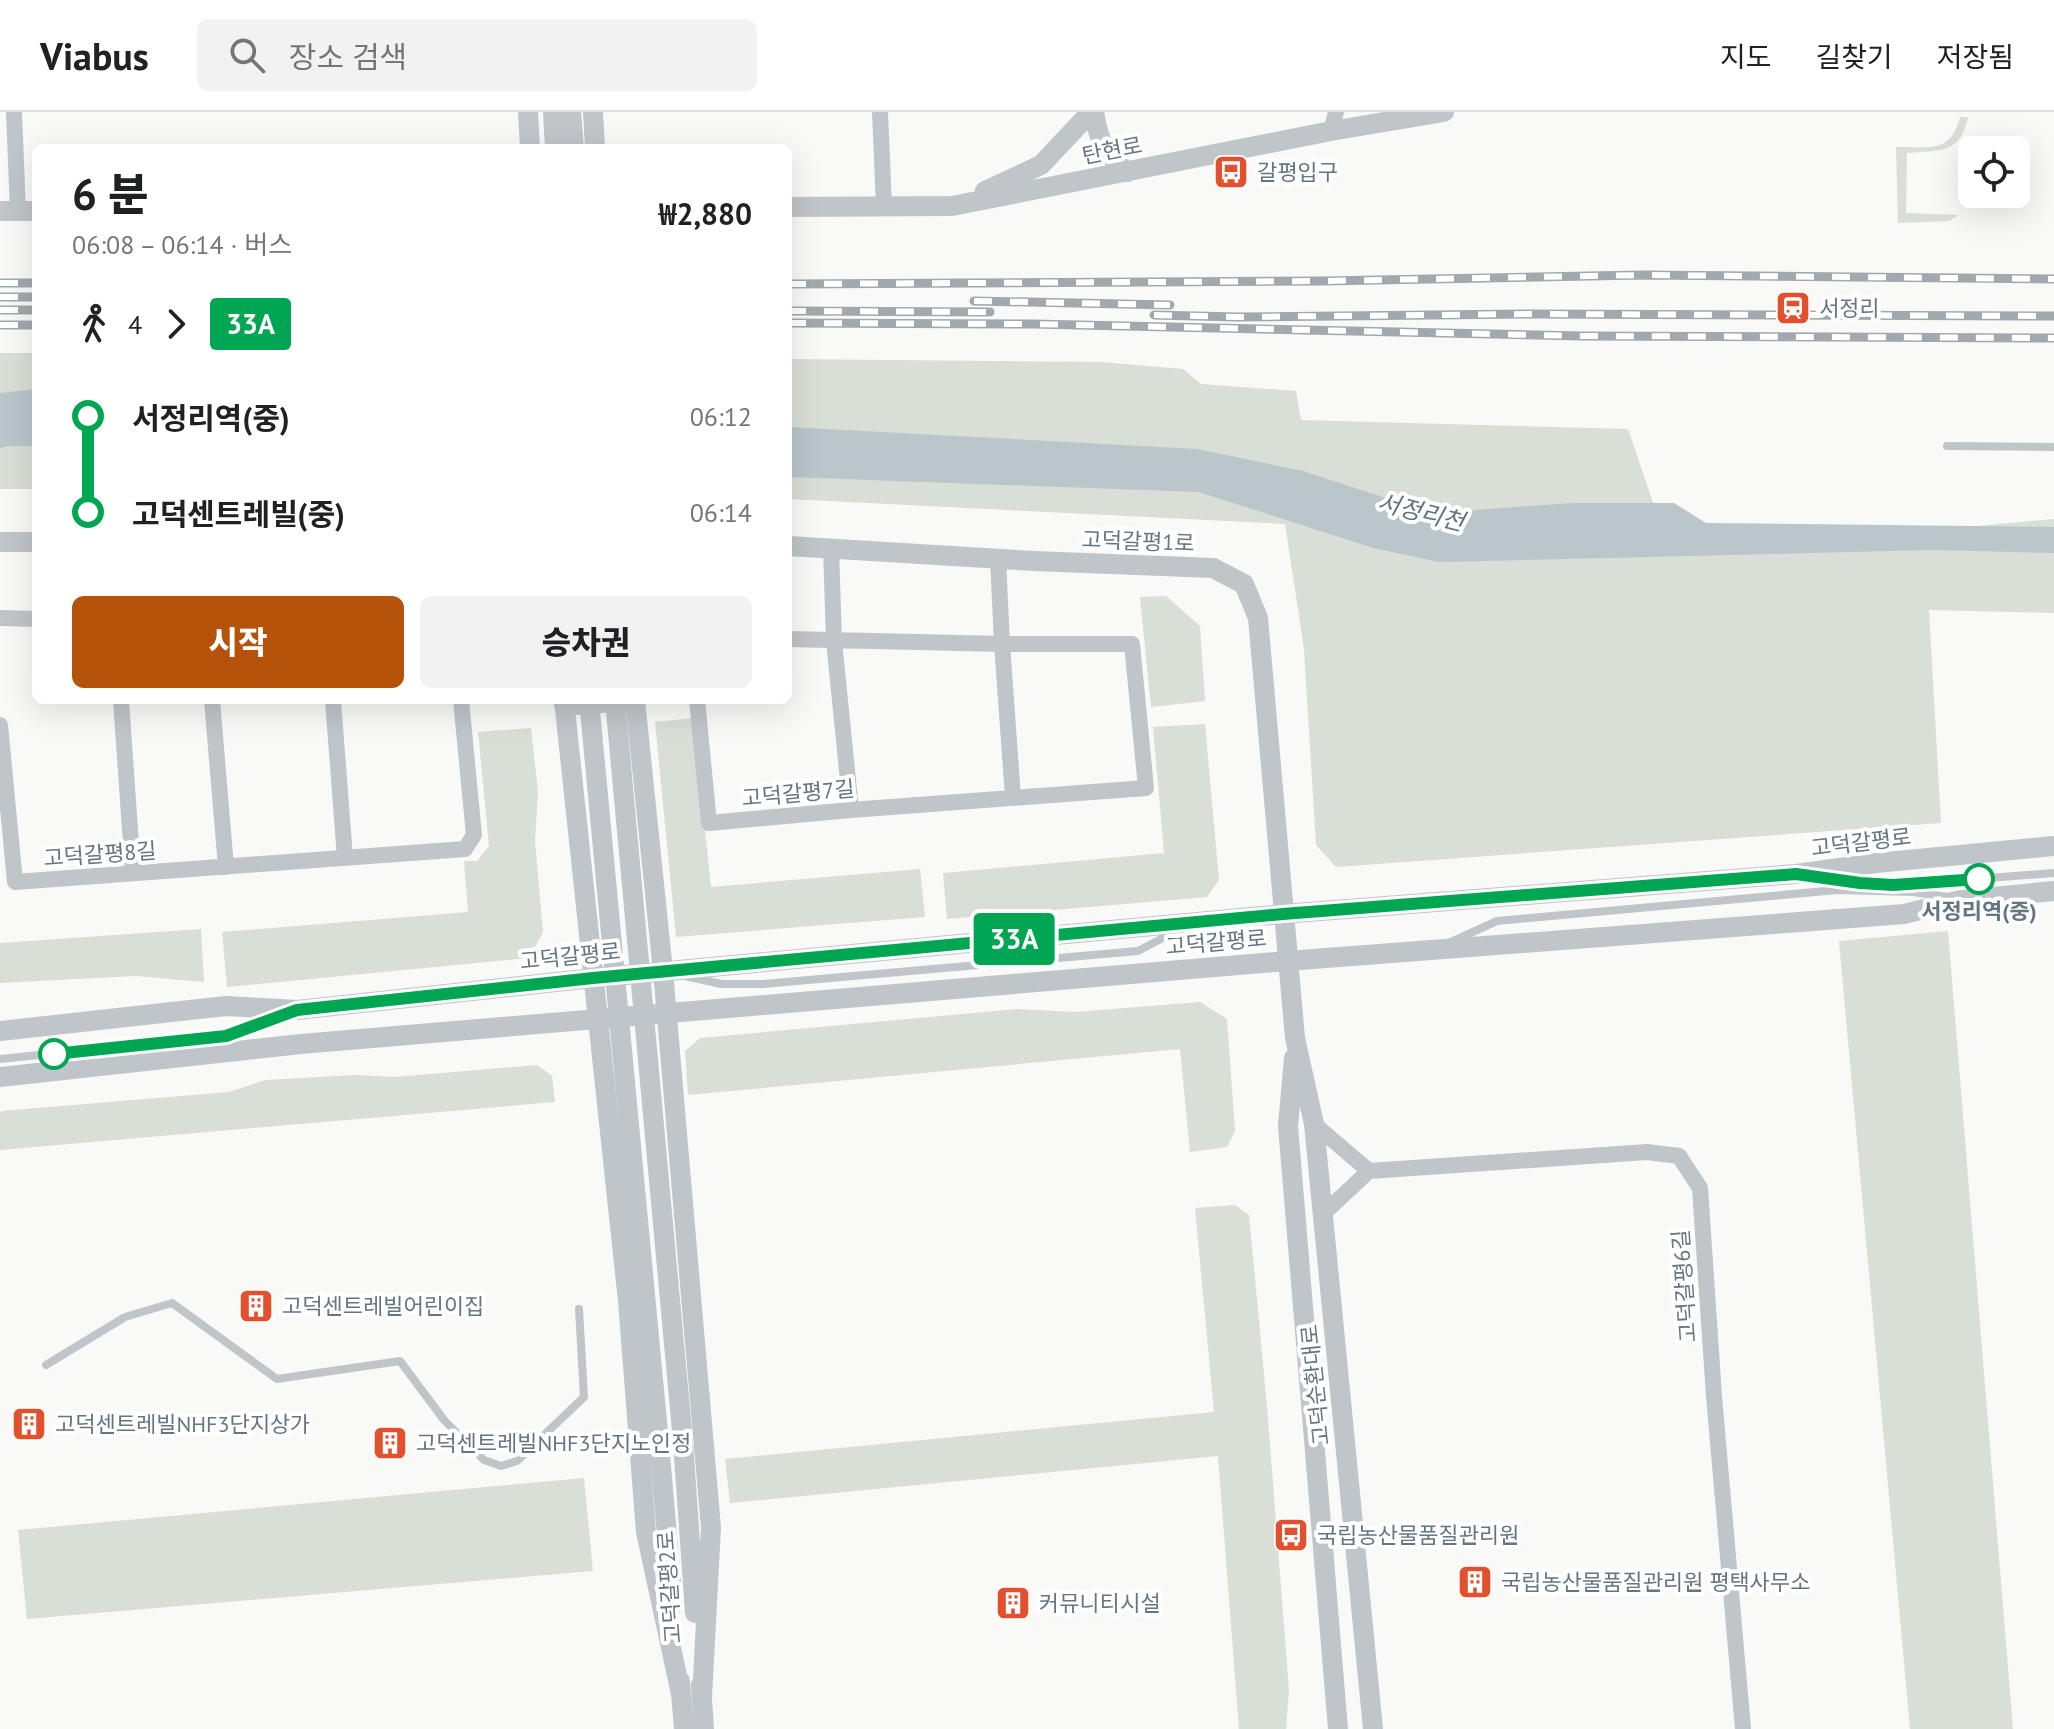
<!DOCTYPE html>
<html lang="ko">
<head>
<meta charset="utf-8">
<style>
  :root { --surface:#fff; --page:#f2f2f2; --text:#202124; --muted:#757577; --line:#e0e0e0; --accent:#b45309 }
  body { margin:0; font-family:"PT Sans","Noto Sans KR",sans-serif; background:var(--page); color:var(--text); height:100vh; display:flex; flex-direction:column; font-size:30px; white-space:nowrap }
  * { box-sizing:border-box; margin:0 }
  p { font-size:26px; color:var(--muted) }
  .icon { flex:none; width:44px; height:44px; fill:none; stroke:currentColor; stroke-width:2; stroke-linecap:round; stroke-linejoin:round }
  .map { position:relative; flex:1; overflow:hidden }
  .side { position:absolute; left:32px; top:32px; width:760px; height:560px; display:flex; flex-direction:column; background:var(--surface); border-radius:12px; box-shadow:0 8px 32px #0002 }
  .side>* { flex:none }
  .badge { padding:0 16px; border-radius:6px; font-size:28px; line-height:52px }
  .tools { position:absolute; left:1958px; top:24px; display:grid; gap:16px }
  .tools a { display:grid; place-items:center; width:72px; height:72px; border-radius:12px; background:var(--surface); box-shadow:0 8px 32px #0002; font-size:40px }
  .map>.badge { position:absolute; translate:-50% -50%; box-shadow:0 0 0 4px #fff }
  .legs { display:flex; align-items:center; gap:12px; height:88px; padding:0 40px; font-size:26px }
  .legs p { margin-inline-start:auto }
  .summary { display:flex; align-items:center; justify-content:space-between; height:136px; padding:0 40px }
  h1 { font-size:44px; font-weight:800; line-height:60px }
  .action { display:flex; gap:16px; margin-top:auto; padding:16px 40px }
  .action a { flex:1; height:92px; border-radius:12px; background:var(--accent); color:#fff; font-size:32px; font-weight:800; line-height:92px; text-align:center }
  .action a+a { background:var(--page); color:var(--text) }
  ul { padding:0 40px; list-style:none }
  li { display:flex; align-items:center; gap:28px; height:96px; font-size:30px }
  li i { display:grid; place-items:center; width:12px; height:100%; margin:0 10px; background:currentColor }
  li i::after { content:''; width:20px; height:20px; margin:-10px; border:6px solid; border-radius:50%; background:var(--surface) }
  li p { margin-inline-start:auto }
  li:first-child i { background:linear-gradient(#0000 50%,currentColor 0) }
  li:last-child i { background:linear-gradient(currentColor 50%,#0000 0) }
  header { display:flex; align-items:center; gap:48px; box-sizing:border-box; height:112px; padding:0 40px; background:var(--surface); border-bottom:2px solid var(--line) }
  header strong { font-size:38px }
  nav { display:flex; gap:44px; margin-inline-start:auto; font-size:28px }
  .search { width:560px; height:72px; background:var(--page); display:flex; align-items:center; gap:20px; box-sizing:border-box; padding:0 28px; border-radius:12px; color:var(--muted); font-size:30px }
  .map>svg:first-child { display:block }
  .green { fill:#d9ded6 }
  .water { fill:#bac6ca }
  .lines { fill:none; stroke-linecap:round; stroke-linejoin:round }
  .service { stroke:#c0c5c9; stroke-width:8 }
  .minor { stroke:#c0c5c9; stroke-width:16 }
  .tertiary { stroke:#c0c5c9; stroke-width:20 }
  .rail-casing { stroke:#a1a9ae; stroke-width:9 }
  .rail { stroke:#fff; stroke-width:6; stroke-dasharray:18; stroke-linecap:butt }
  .tertiary-bridge { stroke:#c0c5c9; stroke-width:20 }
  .line-1-casing { stroke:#fff; stroke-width:18 }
  .line-1 { stroke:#00a651; stroke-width:12 }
  .stop-1-dot { fill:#fff; stroke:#00a651; stroke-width:4 }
  .labels { text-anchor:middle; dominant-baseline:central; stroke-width:8; stroke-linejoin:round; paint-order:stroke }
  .street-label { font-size:22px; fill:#647681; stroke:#fff }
  .poi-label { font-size:22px; fill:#647681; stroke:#fff; text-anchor:start }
  .stop-label { font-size:22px; font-weight:bold; fill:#647681; stroke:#fff }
  .water-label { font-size:24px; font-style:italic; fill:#5f757c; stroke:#fff }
</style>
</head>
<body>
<header>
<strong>Viabus</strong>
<div class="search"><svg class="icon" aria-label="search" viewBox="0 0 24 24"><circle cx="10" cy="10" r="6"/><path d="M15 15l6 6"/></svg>장소 검색</div>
<nav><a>지도</a><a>길찾기</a><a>저장됨</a></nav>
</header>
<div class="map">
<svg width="2054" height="1617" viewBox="0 0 2054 1617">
  <rect width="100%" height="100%" fill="#f9f9f7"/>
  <path class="green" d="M1960,5h8c-8,38 -28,33 -61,36l-1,60 53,2 -10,6 -51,2 -2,-76c33,-1 54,8 64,-30z
    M0,241h36v136h-36z
    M788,247l314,3 81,7 18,15 95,7 5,29 327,9 38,112 258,-10 130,-12v94l-125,-3 12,213 -605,44 -20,-22 -12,-196 -19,-125 -497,-25z
    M1166,484l34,30 5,75 -54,6 -11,-110z
    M693,606l18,169 209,-18 5,48 -249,20 -21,-215z
    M1205,612l14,156 -12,17 -260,22 -4,-46 221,-20 -11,-126z
    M531,616l7,64 -3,49 8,91 -14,26 -302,29 -5,-55 246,-20 -4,-51h13l12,-15 -11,-114z
    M201,817l3,53 -68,-6 -136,7v-40z
    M1948,819l65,798h-103l-71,-788z
    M1200,890l27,17 8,112 -8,16 -37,5 -10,-103 -492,46 -3,-44 15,-13 317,-29 58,3z
    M537,953l15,11 3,26 -555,48v-37l2,-2 227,-19 36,-12 90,-5 40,2z
    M1235,1093l14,10 18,191 22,284 -3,39h-47l-21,-273 -488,47 -5,-44 489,-47 -19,-204z
    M584,1366l9,93 -566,48 -9,-89z"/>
  <path class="water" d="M36,277v57h-26l-10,2v-55z
    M788,315l409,22 106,22 129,42 141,-10h101l32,20 348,4v26l-122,-3 -493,12 -66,-14 -174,-56 -411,-15z"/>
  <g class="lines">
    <path class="service" d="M1947,334l107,1
      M1824,766l71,7 159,-12
      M1451,830l46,-21 340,-31 76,2 35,5
      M685,864l36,8h42l375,-33 38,-20
      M0,947l226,-23 55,-21
      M46,1253l79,-48 47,-14 105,76 123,-18 44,59 40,40 17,6 16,-5 67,-64 -5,-88"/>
    <path class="minor" d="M14,0l4,99
      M880,0l4,95
      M1331,19l5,-19
      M831,436l3,93 17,169
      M998,446l4,86 11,153
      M0,506l36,1
      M121,588l12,173
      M212,588l14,167
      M333,588l12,158
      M697,588l12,123 142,-13 295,-22 -14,-144h-130l-214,-5
      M0,613l15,157 450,-33 9,-14 -13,-135
      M1314,1012l55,47
      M1369,1059l278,-19 32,4 21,32 14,208 29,333
      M1323,1102l46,-43"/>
    <path class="tertiary" d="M528,0l2,36
      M553,0l2,36
      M571,0l3,36
      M593,0l2,36
      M1094,0c4,26 11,45 34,60
      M985,79l56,-26 50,-53
      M788,95l164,-1 379,-75 113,-19
      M0,99h36
      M0,430h36
      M788,434l246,15 179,7 31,16 14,34 37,420 19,86 59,605
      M564,588l64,601 18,231 35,162
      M564,594l71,-6 28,271 48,557 -9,169
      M0,919l226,-25 71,4 296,-32 690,-64 513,-40 80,-11 178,-17
      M1294,946l-6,68 50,603
      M0,965l301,-33 986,-83 617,-47 57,-14 93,-9
      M683,1330l12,171
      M659,1331l14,162
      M680,1569l4,48
      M701,1573l3,44"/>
    <g class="rail-casing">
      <path id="rail" d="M0,171h36
        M788,172l535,-3 320,-6 411,4
        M0,185h36
        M974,189l196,4
        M0,198h36
        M788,199l202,1
        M1154,203l83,2 291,-3 526,2
        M788,211l245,1 549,12 472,2
        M0,213h36"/>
    </g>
    <use href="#rail" class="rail"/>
    <path class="tertiary-bridge" d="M589,588l70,743
      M615,588l68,742"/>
  </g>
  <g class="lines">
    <g class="line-1-casing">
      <path id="line-1" d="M54,942l172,-18 71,-26 296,-32 690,-64 513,-40 64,9 33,2 86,-6"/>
    </g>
    <use href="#line-1" class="line-1"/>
  </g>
  <defs>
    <g id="bus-square" transform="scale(1.8)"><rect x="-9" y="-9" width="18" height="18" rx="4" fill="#e2502d" stroke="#fff"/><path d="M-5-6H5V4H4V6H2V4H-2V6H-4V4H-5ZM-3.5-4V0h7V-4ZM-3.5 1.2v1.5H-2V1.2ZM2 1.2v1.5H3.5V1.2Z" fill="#fff"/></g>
    <g id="station-square" transform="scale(1.8)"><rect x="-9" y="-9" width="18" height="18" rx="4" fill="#e2502d" stroke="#fff"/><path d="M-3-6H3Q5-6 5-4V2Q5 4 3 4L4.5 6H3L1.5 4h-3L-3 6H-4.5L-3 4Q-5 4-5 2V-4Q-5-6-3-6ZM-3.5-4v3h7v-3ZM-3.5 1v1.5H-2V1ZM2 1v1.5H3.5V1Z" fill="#fff"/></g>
    <g id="building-square" transform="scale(1.8)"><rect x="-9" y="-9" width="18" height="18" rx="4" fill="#e2502d" stroke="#fff"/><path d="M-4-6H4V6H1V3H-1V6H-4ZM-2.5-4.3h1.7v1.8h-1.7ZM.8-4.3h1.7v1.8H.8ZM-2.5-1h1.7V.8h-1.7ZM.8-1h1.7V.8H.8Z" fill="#fff"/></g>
  </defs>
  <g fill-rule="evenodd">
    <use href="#bus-square" x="1231" y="60"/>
    <use href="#station-square" x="1793" y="196"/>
    <use href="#building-square" x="256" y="1194"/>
    <use href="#building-square" x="29" y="1312"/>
    <use href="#building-square" x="390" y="1331"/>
    <use href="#bus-square" x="1291" y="1423"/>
    <use href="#building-square" x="1475" y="1470"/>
    <use href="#building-square" x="1013" y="1491"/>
  </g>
  <g class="stop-1-dot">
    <circle cx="1979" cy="767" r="14"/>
    <circle cx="54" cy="942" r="14"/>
  </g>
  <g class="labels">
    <g class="street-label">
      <text transform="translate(1112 38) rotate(-11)">탄현로</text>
      <text transform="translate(1138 429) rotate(2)">고덕갈평1로</text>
      <text transform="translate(798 681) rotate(-5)">고덕갈평7길</text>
      <text transform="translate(1861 730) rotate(-7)">고덕갈평로</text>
      <text transform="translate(100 742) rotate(-4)">고덕갈평8길</text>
      <text transform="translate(1216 830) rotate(-5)">고덕갈평로</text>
      <text transform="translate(570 844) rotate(-6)">고덕갈평로</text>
      <text transform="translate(1684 1174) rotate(-94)">고덕갈평6길</text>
      <text transform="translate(1315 1273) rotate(-96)">고덕순환대로</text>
      <text transform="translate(669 1475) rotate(-94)">고덕갈평2로</text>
    </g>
    <g class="poi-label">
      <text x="1257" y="60">갈평입구</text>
      <text x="1819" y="196">서정리</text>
      <text x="282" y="1194">고덕센트레빌어린이집</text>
      <text x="55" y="1312">고덕센트레빌NHF3단지상가</text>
      <text x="416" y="1331">고덕센트레빌NHF3단지노인정</text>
      <text x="1317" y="1423">국립농산물품질관리원</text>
      <text x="1501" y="1470">국립농산물품질관리원 평택사무소</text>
      <text x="1039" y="1491">커뮤니티시설</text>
    </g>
    <g class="stop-label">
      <text x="1979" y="799">서정리역(중)</text>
    </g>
    <g class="water-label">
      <text transform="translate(1421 400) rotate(14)">서정리천</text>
    </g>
  </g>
</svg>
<div class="tools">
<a><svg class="icon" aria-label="locate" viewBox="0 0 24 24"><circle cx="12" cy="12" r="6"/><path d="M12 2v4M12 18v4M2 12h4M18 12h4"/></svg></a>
</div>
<b class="badge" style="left:1014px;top:827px;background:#00a651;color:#fff">33A</b>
<section class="side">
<div class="summary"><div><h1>6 분</h1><p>06:08 – 06:14 · 버스</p></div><b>₩2,880</b></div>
<div class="legs"><svg class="icon" aria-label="walk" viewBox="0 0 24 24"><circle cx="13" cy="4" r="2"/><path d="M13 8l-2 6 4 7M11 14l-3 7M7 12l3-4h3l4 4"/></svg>4<svg class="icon" aria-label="forward" viewBox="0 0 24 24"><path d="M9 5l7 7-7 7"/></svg><b class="badge" style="background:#00a651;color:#fff">33A</b></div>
<ul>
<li><i style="color:#00a651"></i><b>서정리역(중)</b><p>06:12</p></li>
<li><i style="color:#00a651"></i><b>고덕센트레빌(중)</b><p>06:14</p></li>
</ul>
<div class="action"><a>시작</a><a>승차권</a></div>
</section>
</div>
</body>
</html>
